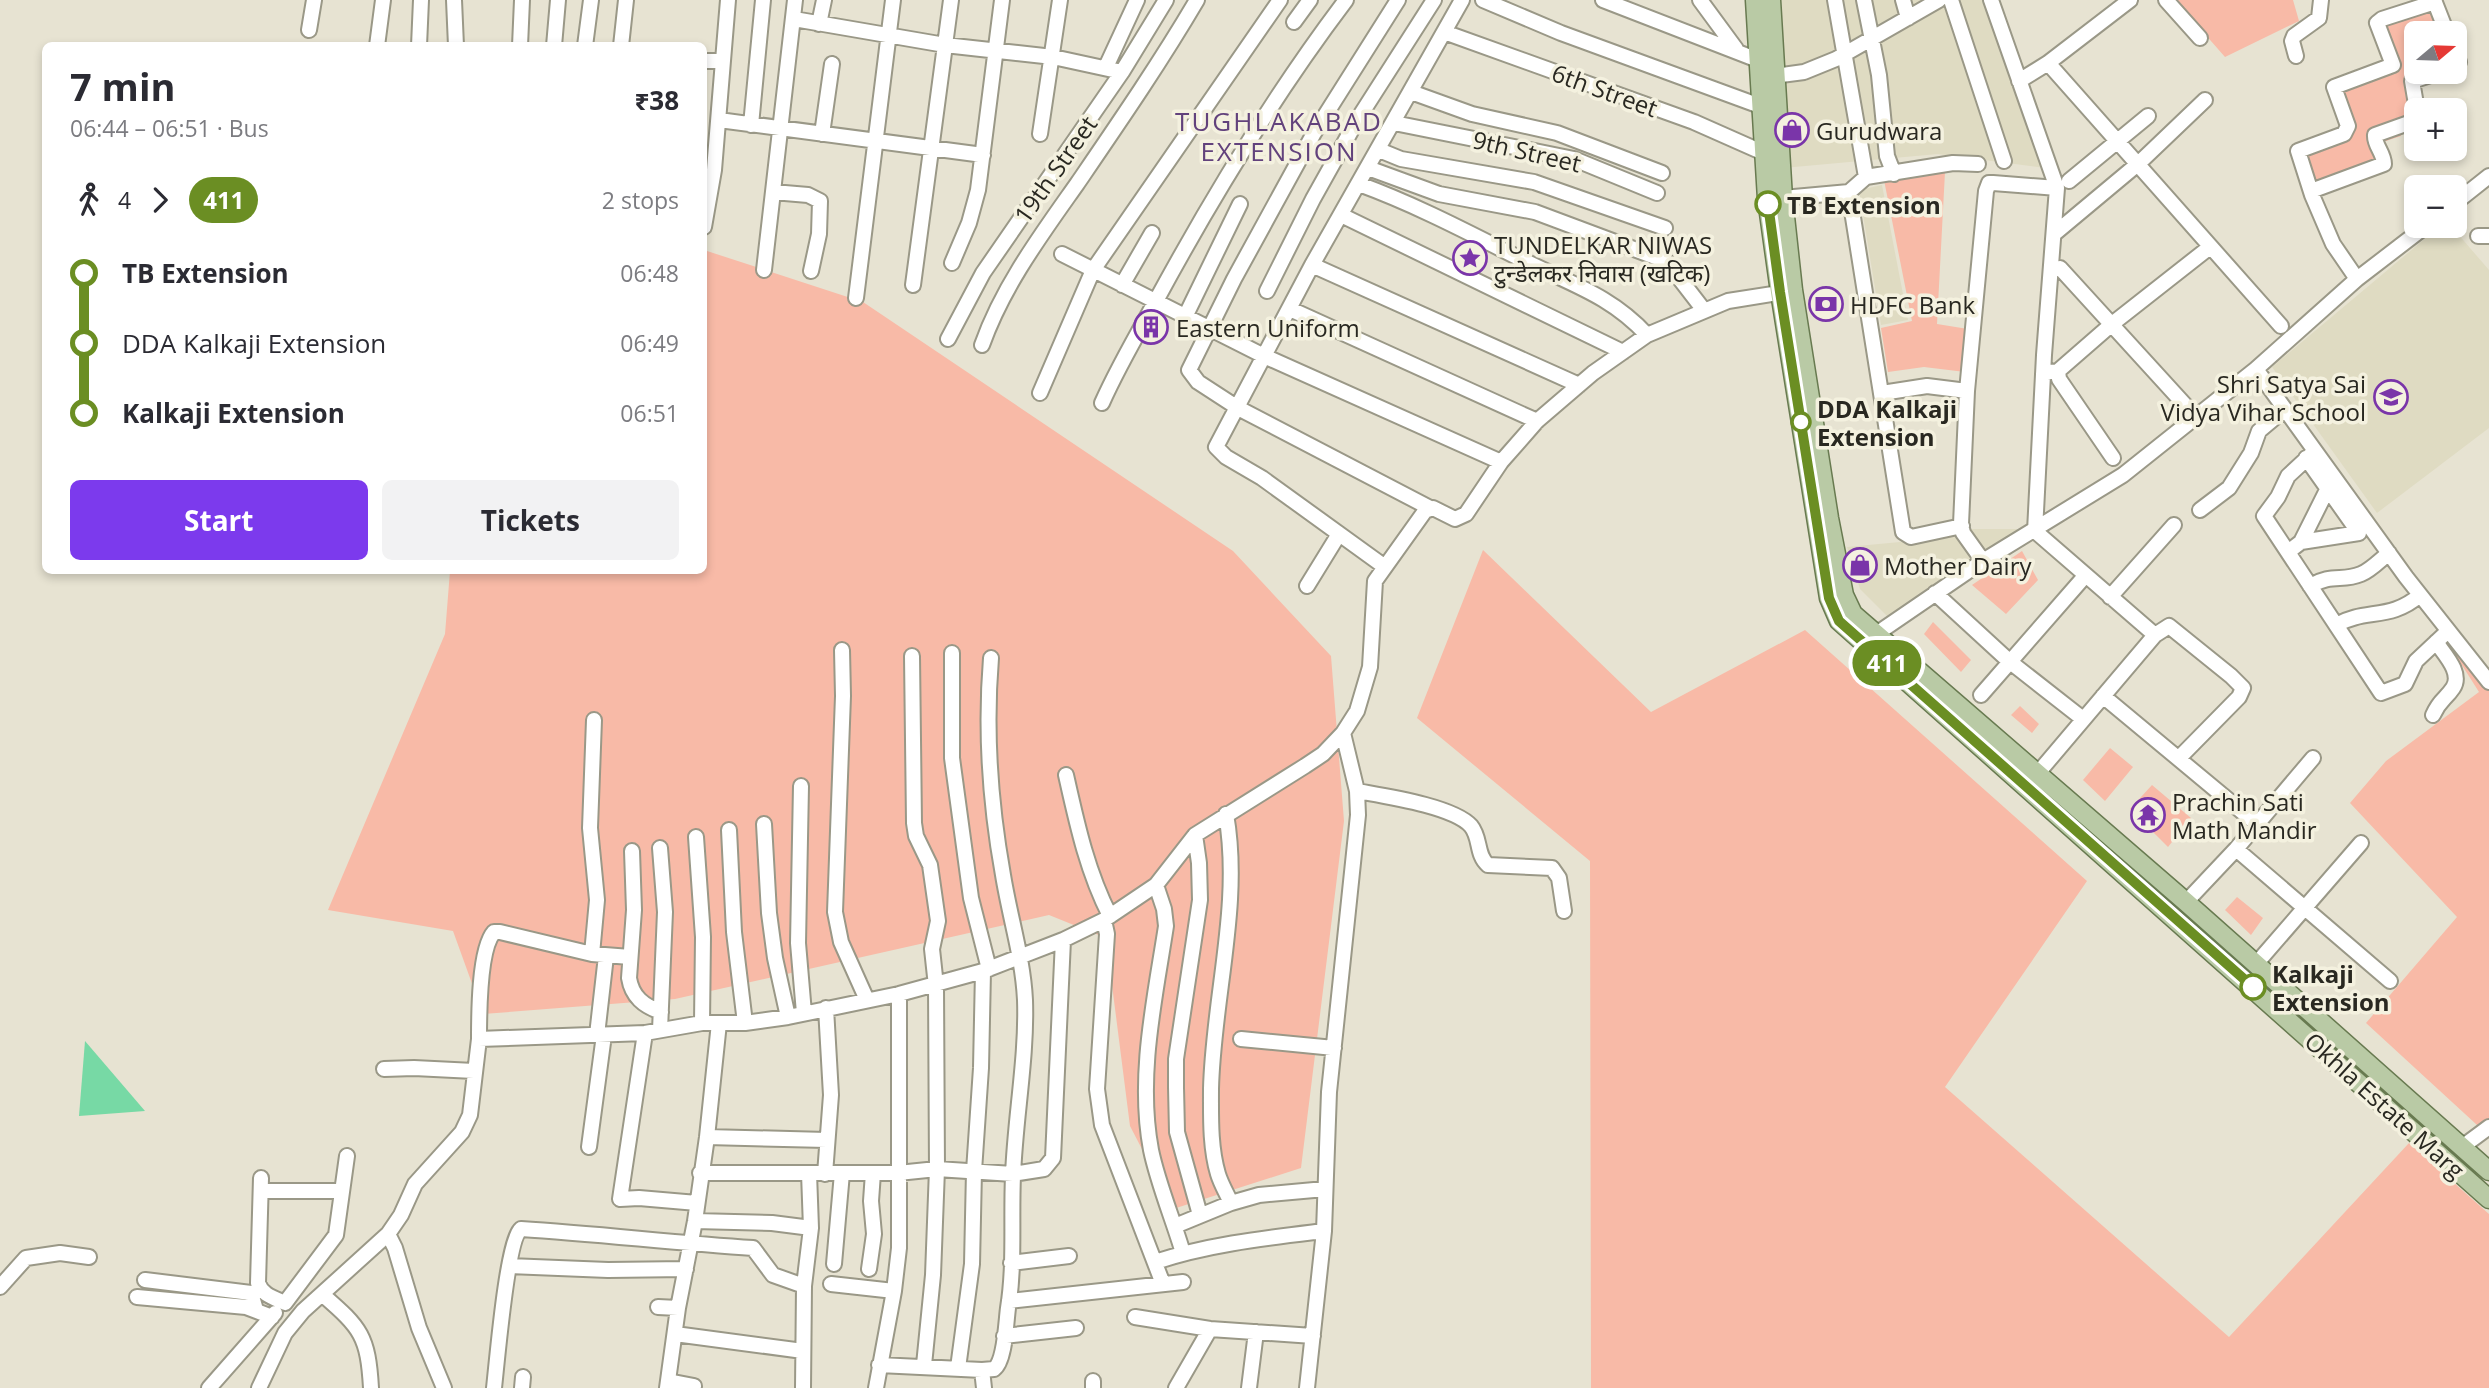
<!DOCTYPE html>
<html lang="en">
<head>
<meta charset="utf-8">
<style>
  :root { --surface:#fff; --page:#f2f2f3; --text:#2b2b33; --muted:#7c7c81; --accent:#7c3aed }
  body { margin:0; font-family:"Open Sans","Noto Sans Devanagari",sans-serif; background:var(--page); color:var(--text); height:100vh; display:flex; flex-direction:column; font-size:26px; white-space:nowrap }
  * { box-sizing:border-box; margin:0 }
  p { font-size:23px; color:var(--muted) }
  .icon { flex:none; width:38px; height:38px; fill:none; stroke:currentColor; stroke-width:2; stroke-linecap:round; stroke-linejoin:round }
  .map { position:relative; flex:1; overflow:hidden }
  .panel { position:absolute; left:42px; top:42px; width:665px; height:532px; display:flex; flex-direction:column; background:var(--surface); border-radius:10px; box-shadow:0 4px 10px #0003 }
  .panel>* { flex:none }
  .badge { padding:0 14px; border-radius:23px; font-size:24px; line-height:46px }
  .needle { width:46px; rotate:71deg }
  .fabs { position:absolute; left:2404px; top:21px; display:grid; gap:14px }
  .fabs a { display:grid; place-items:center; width:63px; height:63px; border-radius:10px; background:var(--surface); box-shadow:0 4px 10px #0003; font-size:35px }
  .map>.badge { position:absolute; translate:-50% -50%; box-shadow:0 0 0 4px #fff }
  .legs { display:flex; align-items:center; gap:10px; height:77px; padding:0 28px; font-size:23px }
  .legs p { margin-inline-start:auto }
  .overview { display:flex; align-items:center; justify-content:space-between; height:119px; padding:0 28px }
  h1 { font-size:38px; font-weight:700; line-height:52px }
  .button { display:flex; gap:14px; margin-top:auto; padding:14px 28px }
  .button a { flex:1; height:80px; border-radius:10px; background:var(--accent); color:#fff; font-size:28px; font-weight:700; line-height:80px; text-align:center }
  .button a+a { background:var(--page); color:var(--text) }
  ul { padding:0 28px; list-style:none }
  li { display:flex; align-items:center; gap:24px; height:70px; font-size:26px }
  li i { display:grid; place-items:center; width:10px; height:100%; margin:0 9px; background:currentColor }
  li i::after { content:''; width:18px; height:18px; margin:-9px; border:5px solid; border-radius:50%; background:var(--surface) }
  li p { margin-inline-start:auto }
  li:first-child i { background:linear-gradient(#0000 50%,currentColor 0) }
  li:last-child i { background:linear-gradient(currentColor 50%,#0000 0) }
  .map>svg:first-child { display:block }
  .built { fill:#dfdbc2 }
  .green { fill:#f8baa7 }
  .water { fill:#77d9a5 }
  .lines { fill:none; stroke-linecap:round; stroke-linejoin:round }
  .minor-casing { stroke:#9a9887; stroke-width:18 }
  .major-casing { stroke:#687a50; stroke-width:21 }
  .minor { stroke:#fff; stroke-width:14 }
  .major { stroke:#b9caa5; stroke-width:18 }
  .line-1-casing { stroke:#fff; stroke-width:16 }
  .line-1 { stroke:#6b8e23; stroke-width:10 }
  .stop-1-dot { fill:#fff; stroke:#6b8e23; stroke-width:3.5 }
  .labels { text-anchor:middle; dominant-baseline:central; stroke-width:7; stroke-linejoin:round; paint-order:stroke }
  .street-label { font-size:24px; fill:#292821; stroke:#f4f1df }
  .poi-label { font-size:24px; fill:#292821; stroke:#f4f1df; text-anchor:start }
  .stop-label { font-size:24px; font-weight:bold; fill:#292821; stroke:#f4f1df; text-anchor:start }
  .neighbourhood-label { font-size:26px; letter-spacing:2px; fill:#62427c; stroke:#f4f1df }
</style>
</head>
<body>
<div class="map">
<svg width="2489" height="1388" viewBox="0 0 2489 1388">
  <rect width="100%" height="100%" fill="#e7e3d2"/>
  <path class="built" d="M1780,0h211l63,169 -116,-15 -155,14z
    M1882,185l26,135 -27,5 -22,-135z
    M2440,226h11l38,44v158l-112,85 -105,-146z
    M1959,529h61l-133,87 -27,-27 -13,-42 53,-5z"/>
  <path class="green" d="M2175,0h118l6,21 -74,36z
    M2430,5l10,28h-23v39h30l-38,13 5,27 -19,7 6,17 -27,9 8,22 -64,23 -12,-37 44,-16 -16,-44 64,-25 -19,-44z
    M1917,172h28l-8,152 31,5 -3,43 -41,-5 -36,5 -7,-44 31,-7 -28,-141z
    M704,250l159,52 370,249 98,105 13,165 -43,347 -128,41 -43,-83 -24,-188 -57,-23 -374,84 -192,15 -30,-83 -125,-21 117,-276 5,-63 254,-1z
    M1483,550l168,162 154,-82 282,251 -142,206 284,250 180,-194 80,71v174h-898l-1,-527 -173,-143z
    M2022,551l16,29 -32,34 -34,-29z
    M1933,622l38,38 -10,12 -37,-38z
    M2446,640l43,37v459l-123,-113 91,-106 -107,-114 36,-42 93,-69z
    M2020,706l19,18 -7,9 -21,-18z
    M2110,748l23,19 -28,34 -22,-21z
    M2152,785l39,33 -23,29 -38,-38z
    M2237,897l26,21 -12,17 -26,-25z"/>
  <path class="water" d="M85,1041l60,70 -66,5z"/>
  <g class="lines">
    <g class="minor-casing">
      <path id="minor" d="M454,0l2,46
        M1398,0l-84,133 -80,146 -45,91 9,12 40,26 192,100
        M1483,0l78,33 199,73
        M1603,0l155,60
        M1700,0l36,49
        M1835,0l31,177
        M1864,0l15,75 8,81 7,18
        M1903,0l5,18
        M1951,0l53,161
        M1991,0l66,188 -13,167 -9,176 120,104
        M2166,0l34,38
        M2434,0l13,33
        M794,19l151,26 108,12 69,15
        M1294,22l16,-22
        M819,24l5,-24
        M309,30l5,-30
        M1444,32l250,90 70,31
        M377,46l6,-46
        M419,46l2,-46
        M520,46l2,-46
        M554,46l4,-46
        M585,46l6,-46
        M621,46l5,-46
        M2455,53l4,9 -4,5
        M2296,56l-4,-15 2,-5 25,-18 2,-18
        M704,61h19
        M2048,63l233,263
        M1106,67l31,-67
        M1774,76l30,-4 32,-13 103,-59
        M2019,81l29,-18 82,-63
        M1411,92l61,22 85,19 105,40
        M2417,110l-5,-29 28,-9
        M719,120l264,35
        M1394,123l180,36 83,34
        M751,125l12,-125
        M822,134l10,-70
        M1040,134l20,-134
        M1379,150l22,9 133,23 131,46
        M1368,168l71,26 96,18 131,49 37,48
        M2069,181l79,-65
        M1359,184c60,22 114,51 170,79 45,22 83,34 118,72
        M2311,191l73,-27c0,-11 -10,-19 -9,-29l42,-15
        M773,192l35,3 12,6 -1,33 -8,37
        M1849,192l54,340 8,5 51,-11
        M1783,198l66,-6 17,-15 87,-14 25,1
        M2455,203l34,-27
        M1341,215l282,137
        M704,227l10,-57 14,-170
        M2054,234l85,-71 66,-63
        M2478,236h11
        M1062,254l202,102 237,106
        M952,263l17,-40 9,-33 24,-190
        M1312,265l267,120
        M2060,268l136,149
        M764,270l31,-270
        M2357,279l-24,-35 -21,-49 -14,-44 46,-17 4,-8 -14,-39 59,-22 -16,-42 5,-4 53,-17
        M913,285l38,-285
        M1122,285l30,-52
        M1267,291l46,-92 43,-77 78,-122
        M856,298l37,-298
        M1290,309l247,112
        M1185,317l55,-113
        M948,339l35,-66 139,-201 44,-72
        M982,345c21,-59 59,-110 95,-161 41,-60 83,-121 120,-184
        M2256,369l150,208 83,105
        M2058,371l1,8 54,79
        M2043,373l15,-2 54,-47 98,-77
        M1040,393l53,-123 187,-270
        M1882,393l45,-7 40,5
        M1102,403c16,-36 36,-70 55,-104 57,-105 117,-204 189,-299
        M2315,451l-27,25 -10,21 -14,19 117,177 24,-9 11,-23 32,-30
        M2200,510l29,-22 22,-35 8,-22 26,-22
        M2301,542l27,-54
        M2288,552l13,-10 58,-9 -53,-75
        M1983,561l-20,-28 -2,-9 6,-133 19,-200 3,-8h4l64,5
        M1385,567l-123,-89 -36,-21 -10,-10 96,-182 150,-265
        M1307,586l32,-52
        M2310,586c22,-13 32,-4 51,-12 10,-4 19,-14 28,-21
        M1935,593l74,68 74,58
        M2110,597l64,-72
        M2336,625c30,-17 54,-4 84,-30
        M1869,639l114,-78 140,-86 133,-106 101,-90 69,-53
        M842,650l1,46 -8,216 6,30 26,58
        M952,653v105l19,140 18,71
        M912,656l2,167 2,13 14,29 8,56 -6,28 4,37 1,183 -4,106 -9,90
        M1981,695l104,-119
        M2103,696l154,128
        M2433,715c7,-16 12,-15 20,-27 10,-15 -9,-34 -17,-46
        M2038,773l117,-138 14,-9 62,50 12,12 -4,9 -60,61
        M1066,775c11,49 21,96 44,141
        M801,786l-3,157 6,70
        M1357,791c27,5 96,15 114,35 10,12 5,29 17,39l64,3 7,10 5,33
        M1226,814c16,90 -13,184 -15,275 0,28 -1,58 7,85 3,10 9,20 13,29
        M764,824l5,89 6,45 13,59
        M729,830l5,102 11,91
        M1195,835l4,28 1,37 -24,159v28l1,45 23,83
        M696,837l7,100 -1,86
        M2236,849l154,132
        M632,851l2,59 -5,68c3,19 15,28 32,34
        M1156,885l8,24 2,17c-11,72 -29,150 -15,224 7,34 22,69 32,103
        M2186,902l50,-53 77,-91
        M1104,920l3,14 -10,155 5,36 61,159
        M592,954l5,-54 -7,-72 4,-108
        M2256,964l105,-121
        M660,1030l5,-118 -5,-64
        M645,1033l-25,166 19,-1 58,5
        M597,1035l9,-79
        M479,1039c0,-24 0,-90 15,-107h6l92,22 38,3
        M1241,1039l93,9
        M384,1069l30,-1 60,3
        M707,1137l120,3
        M589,1147l15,-112
        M2462,1147l27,-20
        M700,1173h198l39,-4 76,5 31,-5 9,-11 10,-218
        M825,1174l6,-79 -5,-87
        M261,1178l-3,105c4,12 16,15 27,20l51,-68 11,-79
        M261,1191h80
        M695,1221l77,2 39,5
        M1175,1226l56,-23 28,-8 66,-6
        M388,1234l7,14 24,80 25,60
        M1155,1262c54,-18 111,-24 169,-31
        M1011,1263l58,-7
        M834,1264l8,-91
        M509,1266l99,4 78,-1
        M869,1269l5,-35 -3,-33 2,-28
        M145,1280l106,13 5,17
        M831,1284l63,7
        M0,1287l26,-29 34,-5 29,4
        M323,1295c38,33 45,41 48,93
        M137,1297l109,10 26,10
        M1009,1301l174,-19
        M658,1307l20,1
        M1135,1317l75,12 103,7
        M675,1334l128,17
        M1004,1336l72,-8
        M879,1365l103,5 12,-1c11,-8 12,-46 14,-61 7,-43 3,-89 5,-132 2,-58 14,-118 12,-176 -2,-42 -15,-82 -22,-125 -13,-72 -18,-144 -12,-217
        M958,1368l14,-104 2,-93 7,-103 2,-97
        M982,1370l2,18
        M668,1381l26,5
        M209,1388l66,-75
        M259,1388l26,-55 18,-22 85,-77 13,-19 14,-31 47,-52 8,-17 9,-76 166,-6 57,-10h43l43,-6 111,-23 84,-23 80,-31 41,-20 52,-35 39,-50 110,-69 18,-12 20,-21 14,-22 13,-44 5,-86 50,-70 8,-3 22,11 11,-5 35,-52 36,-41 56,-48 54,-38 81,-34 63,-10
        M494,1388c3,-26 13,-148 27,-159 78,5 155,14 232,19l20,27 31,11
        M522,1388l1,-11
        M667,1388l11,-80 17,-87 12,-84 12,-114
        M803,1388l1,-102 7,-58 -2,-55
        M876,1388l18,-97 5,-43v-254
        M1093,1388v-7
        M1176,1388l34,-59
        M1249,1388l7,-56
        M1307,1388l17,-157 5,-139 29,-277 -1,-24 -14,-58"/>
    </g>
    <g class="major-casing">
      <path id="major" d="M1755,0l12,199 13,93 49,306 10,23 650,578
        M1771,0l12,198 10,92 36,228 15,77 9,19 333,288 303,269"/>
    </g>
    <use href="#minor" class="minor"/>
    <use href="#major" class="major"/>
  </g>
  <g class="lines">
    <g class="line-1-casing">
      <path id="line-1" d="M1768,204l12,88 49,306 10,23 414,366"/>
    </g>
    <use href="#line-1" class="line-1"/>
  </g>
  <defs>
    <g id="shop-ring" transform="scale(1.75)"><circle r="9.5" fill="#f4f1df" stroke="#7a35a9" stroke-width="1.5"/><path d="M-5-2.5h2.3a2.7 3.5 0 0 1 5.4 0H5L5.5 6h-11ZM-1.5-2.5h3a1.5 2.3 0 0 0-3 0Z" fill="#7a35a9"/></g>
    <g id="sight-ring" transform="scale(1.75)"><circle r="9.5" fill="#f4f1df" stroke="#7a35a9" stroke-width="1.5"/><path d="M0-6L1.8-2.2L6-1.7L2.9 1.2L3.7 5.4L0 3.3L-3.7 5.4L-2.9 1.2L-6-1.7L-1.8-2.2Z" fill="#7a35a9"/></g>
    <g id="bank-ring" transform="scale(1.75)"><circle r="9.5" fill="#f4f1df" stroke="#7a35a9" stroke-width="1.5"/><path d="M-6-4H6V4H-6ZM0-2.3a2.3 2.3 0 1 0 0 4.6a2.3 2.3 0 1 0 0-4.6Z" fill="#7a35a9"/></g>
    <g id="building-ring" transform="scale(1.75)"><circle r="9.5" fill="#f4f1df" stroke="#7a35a9" stroke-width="1.5"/><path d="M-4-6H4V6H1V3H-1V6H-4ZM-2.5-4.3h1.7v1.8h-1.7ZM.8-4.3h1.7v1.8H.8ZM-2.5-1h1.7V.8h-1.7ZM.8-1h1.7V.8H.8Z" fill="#7a35a9"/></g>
    <g id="school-ring" transform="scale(1.75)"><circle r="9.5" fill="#f4f1df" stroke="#7a35a9" stroke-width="1.5"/><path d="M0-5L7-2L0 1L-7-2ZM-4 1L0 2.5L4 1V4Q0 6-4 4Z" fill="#7a35a9"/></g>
    <g id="temple-ring" transform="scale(1.75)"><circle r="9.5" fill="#f4f1df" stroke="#7a35a9" stroke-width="1.5"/><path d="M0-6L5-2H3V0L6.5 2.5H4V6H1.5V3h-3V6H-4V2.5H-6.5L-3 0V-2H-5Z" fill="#7a35a9"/></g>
  </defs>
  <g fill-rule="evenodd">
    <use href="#shop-ring" x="1792" y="130"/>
    <use href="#sight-ring" x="1470" y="258"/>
    <use href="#bank-ring" x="1826" y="304"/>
    <use href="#building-ring" x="1151" y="327"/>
    <use href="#school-ring" x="2391" y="397"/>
    <use href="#shop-ring" x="1860" y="565"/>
    <use href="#temple-ring" x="2148" y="815"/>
  </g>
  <g class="stop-1-dot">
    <circle cx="1768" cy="204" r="12"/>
    <circle cx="1801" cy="422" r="9"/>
    <circle cx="2253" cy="987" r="12"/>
  </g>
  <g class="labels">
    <g class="street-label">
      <text transform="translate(1605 90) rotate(20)">6th Street</text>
      <text transform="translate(1527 151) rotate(13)">9th Street</text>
      <text transform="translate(1055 169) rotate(-55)">19th Street</text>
      <text transform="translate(2385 1105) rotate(42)">Okhla Estate Marg</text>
    </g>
    <g class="poi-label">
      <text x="1816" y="130">Gurudwara</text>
      <text x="1494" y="244">TUNDELKAR NIWAS<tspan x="1494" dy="28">टुन्डेलकर निवास (खटिक)</tspan></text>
      <text x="1850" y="304">HDFC Bank</text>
      <text x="1176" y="327">Eastern Uniform</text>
      <text x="2366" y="383" text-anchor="end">Shri Satya Sai<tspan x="2366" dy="28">Vidya Vihar School</tspan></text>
      <text x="1884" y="565">Mother Dairy</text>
      <text x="2172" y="801">Prachin Sati<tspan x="2172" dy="28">Math Mandir</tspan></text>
    </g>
    <g class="stop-label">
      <text x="1787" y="204">TB Extension</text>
      <text x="1817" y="408">DDA Kalkaji<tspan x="1817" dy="28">Extension</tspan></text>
      <text x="2272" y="973">Kalkaji<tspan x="2272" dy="28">Extension</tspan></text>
    </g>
    <g class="neighbourhood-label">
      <text x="1279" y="121">TUGHLAKABAD<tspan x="1279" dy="30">EXTENSION</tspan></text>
    </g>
  </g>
</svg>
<div class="fabs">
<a><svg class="needle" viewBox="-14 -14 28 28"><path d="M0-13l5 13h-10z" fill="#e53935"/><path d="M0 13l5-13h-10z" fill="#7c7c81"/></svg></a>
<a>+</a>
<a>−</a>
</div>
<b class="badge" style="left:1887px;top:663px;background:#6b8e23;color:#fff">411</b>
<section class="panel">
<div class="overview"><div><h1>7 min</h1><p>06:44 – 06:51 · Bus</p></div><b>₹38</b></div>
<div class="legs"><svg class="icon" aria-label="walk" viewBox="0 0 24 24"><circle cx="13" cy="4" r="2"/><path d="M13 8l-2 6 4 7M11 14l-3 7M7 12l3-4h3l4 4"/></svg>4<svg class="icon" aria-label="forward" viewBox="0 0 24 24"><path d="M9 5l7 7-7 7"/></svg><b class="badge" style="background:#6b8e23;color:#fff">411</b><p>2 stops</p></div>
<ul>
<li><i style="color:#6b8e23"></i><b>TB Extension</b><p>06:48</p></li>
<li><i style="color:#6b8e23"></i><span>DDA Kalkaji Extension</span><p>06:49</p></li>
<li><i style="color:#6b8e23"></i><b>Kalkaji Extension</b><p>06:51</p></li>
</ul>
<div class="button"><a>Start</a><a>Tickets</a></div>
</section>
</div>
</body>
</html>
